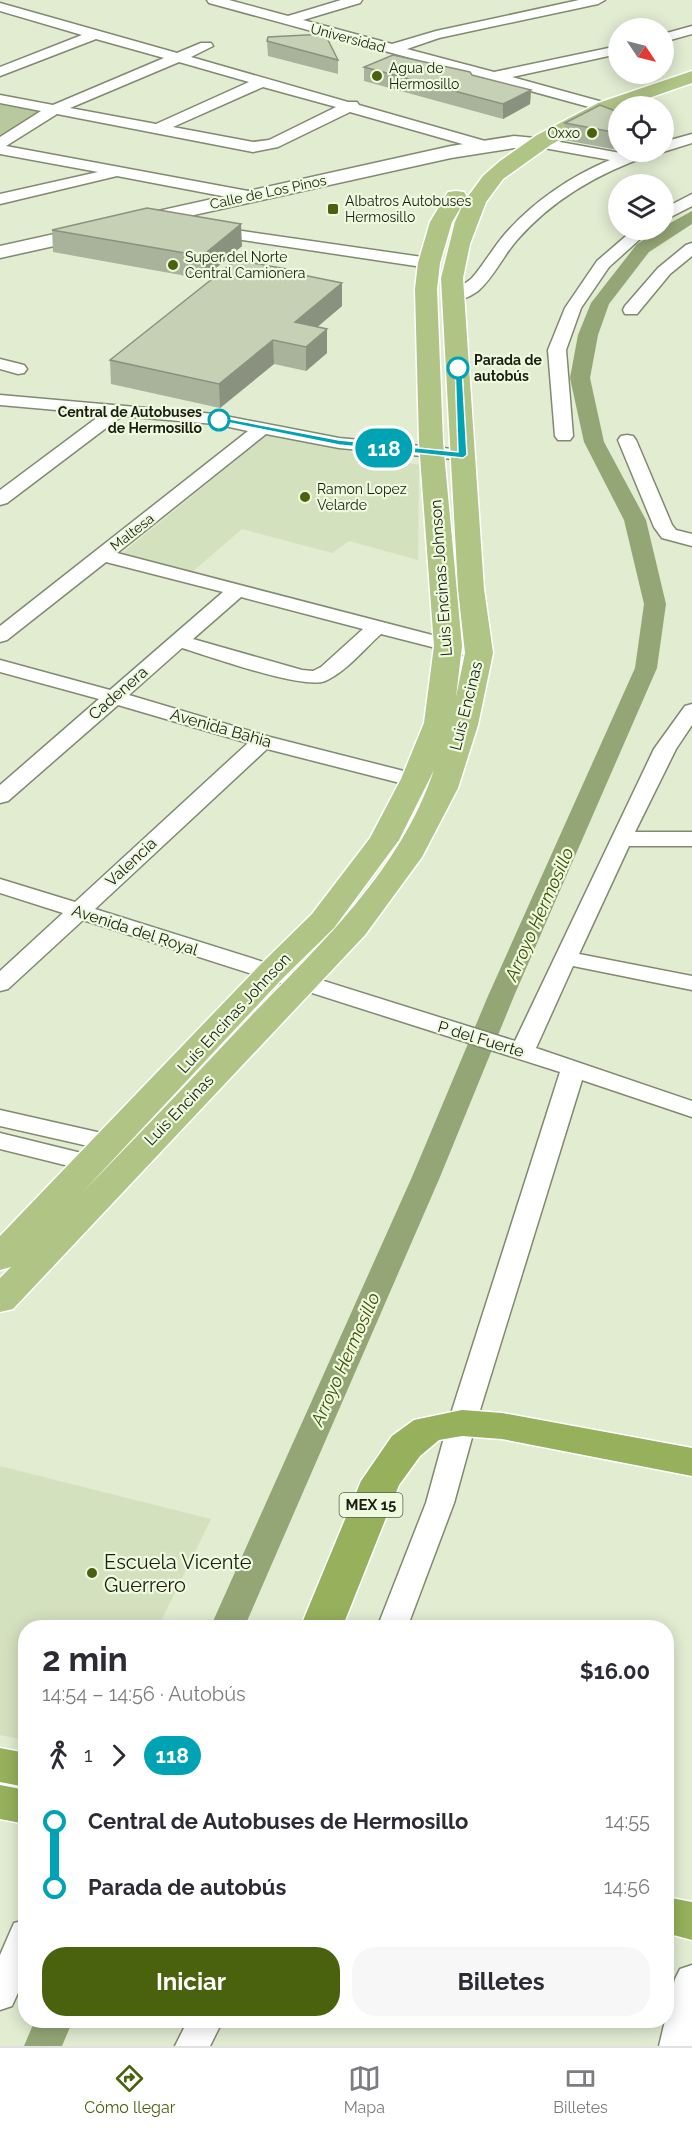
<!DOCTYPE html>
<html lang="es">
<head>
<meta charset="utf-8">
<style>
  :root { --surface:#fff; --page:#f7f7f7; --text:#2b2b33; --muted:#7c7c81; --line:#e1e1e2; --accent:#4a610e }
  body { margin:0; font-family:Raleway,sans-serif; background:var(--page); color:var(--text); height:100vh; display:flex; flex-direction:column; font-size:22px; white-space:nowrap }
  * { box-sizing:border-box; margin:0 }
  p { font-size:20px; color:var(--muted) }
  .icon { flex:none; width:33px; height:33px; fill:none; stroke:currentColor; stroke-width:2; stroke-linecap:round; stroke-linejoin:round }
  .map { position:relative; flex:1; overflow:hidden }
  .side { position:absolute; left:18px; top:1620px; width:656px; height:408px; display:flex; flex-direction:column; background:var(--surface); border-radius:24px; box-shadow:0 3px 15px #0003 }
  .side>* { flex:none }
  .badge { padding:0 12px; border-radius:20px; font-size:21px; line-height:39px }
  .needle { width:39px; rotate:125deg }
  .tools { position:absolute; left:608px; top:18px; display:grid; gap:12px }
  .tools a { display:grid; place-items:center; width:66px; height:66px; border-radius:50%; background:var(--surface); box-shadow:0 3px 15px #0003; font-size:30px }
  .map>.badge { position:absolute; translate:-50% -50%; box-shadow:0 0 0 3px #fff }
  .legs { display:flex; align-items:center; gap:9px; height:66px; padding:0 24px; font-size:20px }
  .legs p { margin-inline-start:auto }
  .overview { display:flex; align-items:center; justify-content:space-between; height:102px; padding:0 24px }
  h1 { font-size:33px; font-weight:700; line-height:45px }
  .button { display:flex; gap:12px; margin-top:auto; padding:12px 24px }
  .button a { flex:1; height:69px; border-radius:24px; background:var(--accent); color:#fff; font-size:24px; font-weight:700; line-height:69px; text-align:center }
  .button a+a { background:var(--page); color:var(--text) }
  ul { padding:0 24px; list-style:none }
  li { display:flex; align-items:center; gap:21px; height:66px; font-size:22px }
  li i { display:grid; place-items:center; width:9px; height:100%; margin:0 8px; background:currentColor }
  li i::after { content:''; width:15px; height:15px; margin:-8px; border:4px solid; border-radius:50%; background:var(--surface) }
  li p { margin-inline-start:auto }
  li:first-child i { background:linear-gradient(#0000 50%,currentColor 0) }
  li:last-child i { background:linear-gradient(currentColor 50%,#0000 0) }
  .tabs { display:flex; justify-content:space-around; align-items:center; height:84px; border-top:2px solid var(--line); background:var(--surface); font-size:16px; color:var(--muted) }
  .tabs a { display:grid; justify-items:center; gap:3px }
  .tabs .on { color:var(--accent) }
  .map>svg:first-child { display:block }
  .built { fill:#d4e1bf }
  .green { fill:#b8c99d }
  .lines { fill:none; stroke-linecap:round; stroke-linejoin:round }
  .canal { fill:#94a676; fill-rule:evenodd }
  .minor-casing { stroke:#808971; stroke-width:3 }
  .tertiary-casing { stroke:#808971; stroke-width:3 }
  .primary-casing { stroke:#fff; stroke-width:3 }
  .trunk-casing { stroke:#fff; stroke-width:3 }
  .minor { fill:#fff; fill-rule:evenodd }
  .tertiary { fill:#fff; fill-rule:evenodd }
  .primary { fill:#b0c485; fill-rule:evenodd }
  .trunk { fill:#96b05c; fill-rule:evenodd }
  .wall { fill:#a9b39c }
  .shaded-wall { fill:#8a927f }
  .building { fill:#c5d0b5; stroke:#8a927f; stroke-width:1.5 }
  .line-1 { fill:#00a3b4; stroke:#fff; stroke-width:1.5 }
  .poi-dot { fill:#4a610e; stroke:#eef9de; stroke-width:2 }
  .stop-1-dot { fill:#fff; stroke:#00a3b4; stroke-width:3 }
  .labels { text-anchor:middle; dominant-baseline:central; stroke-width:4.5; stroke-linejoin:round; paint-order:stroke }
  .far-street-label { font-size:14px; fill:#1a1d14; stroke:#eef9de }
  .far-poi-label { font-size:14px; fill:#1a1d14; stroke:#eef9de; text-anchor:start }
  .far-stop-label { font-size:14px; font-weight:bold; fill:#1a1d14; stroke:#eef9de; text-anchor:start }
  .shield { fill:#eef9de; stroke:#5a5f51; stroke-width:1.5 }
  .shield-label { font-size:15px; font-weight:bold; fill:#1a1d14 }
  .street-label { font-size:16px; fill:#1a1d14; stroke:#eef9de }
  .water-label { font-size:18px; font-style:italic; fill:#3b4f00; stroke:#eef9de }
  .near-poi-label { font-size:20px; fill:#1a1d14; stroke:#eef9de; text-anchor:start }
</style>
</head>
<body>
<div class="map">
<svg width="692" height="2046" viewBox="0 0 692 2046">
  <rect width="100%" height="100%" fill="#e1ecd1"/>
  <path class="built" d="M267,435l152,30 -1,95 -69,-19 -17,12 -90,-24 -51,44 -70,-19z
    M0,1466l211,53 -53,108 -132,1 -1,112 -25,-5z"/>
  <path class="green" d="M0,103l45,8 -45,27z"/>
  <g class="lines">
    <path class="canal" d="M692,211v13l-43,28 -40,52 -11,31 -8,43 14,64 42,78 20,84 -9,64 -143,328 -74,181 -196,451h-34l202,-451 76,-181 147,-328 9,-64 -20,-84 -40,-78 -14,-64 8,-43 13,-32 46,-59 22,-14h4v-3z
      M35,2020h38l-11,26h-38z"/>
    <g class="minor-casing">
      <path id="minor" d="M207,0h22l59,16 53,-16h21l-2,3 -57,17 89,24 44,-13 143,-31h26l-7,4 -159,34 -32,11 87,23 124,-26v8l-106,23 98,27 2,3 -2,3h-10l-391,-107z
        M0,3l177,50 24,-10h10l2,3 -22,11 157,45h9l2,3 133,38 3,3 -8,5 -137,-39 -72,35 -25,5 -196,-38 -51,32 242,45 8,5 -8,5 -131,-25 -117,28v-10l98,-22 -98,-18v-17l41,-26 -41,-8v-8l53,10 111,-47 -68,-19 -96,37v-9l82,-32 -82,-24zM179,62l70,20 -93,42 -86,-16zM263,87l73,20 -67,33 -16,2 -80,-15z
        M692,26v8l-29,8v-8z
        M692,134v9l-29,9v-10z
        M538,138l88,16 28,-2 -3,3c-51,17 -98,44 -134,85 -14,16 -23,37 -39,51 -8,6 -20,11 -30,9l-2,-4c6,-8 18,-10 26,-18 12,-14 21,-30 33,-44 28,-32 66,-58 105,-74l-77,-14 -3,-3z
        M692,194v12l-29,15v-12z
        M208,226l221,32 8,5 -8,5 -227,-34 -2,-3z
        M633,230h17l-41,37 -28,41 -15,42 7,86 -3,4h-12l-3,-4 -7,-86 17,-42 32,-47z
        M692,243v13l-22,18 -33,40h-12l-2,-4 2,-4 33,-38 28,-23z
        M0,359l24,6 3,4 -3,4 -6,1 -18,-5z
        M0,395l215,19 124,24 124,12 6,1 3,4 -3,4 -6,1 -124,-12 -73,-14 -149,119 369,96 3,4 -3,4 -7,2 -98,-25c-17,15 -35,38 -56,47 -23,9 -116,-25 -143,-33l-53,47 141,42 181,46 3,5 -3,5 -8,1 -176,-45 -172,160 420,132 139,-292 31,-43 7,-2v21l-16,24 -41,83h57v14h-63l-50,108 113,22v14l-119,-24 -37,82 156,53v16l-110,-37 -106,343 -22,80 -47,125h-30l49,-125 22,-80 112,-351 -477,-152 -75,69 -8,2v-20l63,-58 -63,-20v-14l75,23 173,-159 -130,-38 -110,96 -8,2v-18l99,-86 -99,-27v-12l110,30 113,-98 -117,-30 -99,78 -7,2v-16l248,-195 -33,-7 -93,-8 -115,87 -7,2v-15l102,-76 -102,-9zM241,597l122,32 -42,38 -8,4 -11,-1 -109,-31z
        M627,435l6,1 3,4 36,85 4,5 16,4v12l-30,-8 -8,-11 -36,-87 3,-4z
        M0,1110l150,34 4,6 -4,6 -9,2 -141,-32z
        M0,1133l114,28 4,6 -4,6 -9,2 -105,-26z
        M26,1920v55l-14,31 -12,4v-55l14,-32z
        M692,1965v81h-33l16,-67 5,-10z
        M188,2020h35l-13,26h-35z"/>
    </g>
    <g class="tertiary-casing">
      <path id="tertiary" d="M514,136l31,3 2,4 -2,4 -31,1 -63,10 -451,100v-12l451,-100z"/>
    </g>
    <g class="primary-casing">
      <path id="primary" d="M692,71v12l-66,23h-8v4l-66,34 -49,35 -17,23 -16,42 -7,34 21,311 9,64 -15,72 -20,63 -36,69 -57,78 -352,374 -13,3v-34l11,-11 -11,3v-34l259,-270 53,-52 58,-76 31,-59 23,-56 10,-77 -15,-204 -4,-153 3,-26 12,-41 18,-30 8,-1 8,1 3,5 -15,25 -12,41 -3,26 6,153 19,204 -6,51 9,-44 -7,-64 -17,-311 14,-56 9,-20 19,-26 17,-15 37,-26 61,-32zM434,770c-33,99 -112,173 -183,246 -56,60 -113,119 -170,178l200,-214 53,-52 65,-88z"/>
    </g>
    <g class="trunk-casing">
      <path id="trunk" d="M462,1410l40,3 190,35v28l-190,-37 -40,-3 -23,4 -19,16 -21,29 -57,143h-42l61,-147 31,-45 22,-16z
        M0,1748l26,5v34l-26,-5z
        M0,1785l26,5v34l-26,-5z
        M666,1897l26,5v38l-26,-7z"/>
    </g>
    <use href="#minor" class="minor"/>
    <use href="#tertiary" class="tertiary"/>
    <use href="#primary" class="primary"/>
    <use href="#trunk" class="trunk"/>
  </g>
  <path class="wall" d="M267,41l71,19v14l-70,-18z
    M364,67l108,8 59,15 -1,14 -27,15 -139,-38z
    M618,112v38l-54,-10 1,-17z
    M52,229l190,17 -39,33 -150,-27z
    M299,274l43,32 -25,21 10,26 -21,18 -32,-7 -54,44 -109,-24 -1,-24z"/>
  <path class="shaded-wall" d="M531,90l-1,14 -27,15v-15z
    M241,224l1,22 -39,33 -1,-23z
    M342,283v23l-47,40v-24z
    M327,329v24l-21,18v-24z
    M273,340l1,24 -54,44 -1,-24z"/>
  <path class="building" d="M325,34l13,26 -71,-19 1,-4z
    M393,55l77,17 2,3 59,15 -28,14 -139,-37z
    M600,105l18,7v21l-53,-10z
    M147,208l94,16 -39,32 -150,-26z
    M236,260l63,11 -1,3 44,9 -47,39 32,7 -21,18 -33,-7 -54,44 -109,-24z"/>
  <path class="line-1" d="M455,366l7,2 5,87 -4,3 -124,-13 -124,-25 4,-3 120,23 119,12z"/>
  <g class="poi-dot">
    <circle cx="377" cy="76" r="6"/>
    <circle cx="592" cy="133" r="6"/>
    <rect x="327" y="203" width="12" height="12" rx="3"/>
    <circle cx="173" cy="265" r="6"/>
    <circle cx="305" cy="497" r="6"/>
    <circle cx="92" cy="1573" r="6"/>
  </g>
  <g class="stop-1-dot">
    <circle cx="458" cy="368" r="10"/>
    <circle cx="219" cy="420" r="10"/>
  </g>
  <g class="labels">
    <g class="far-street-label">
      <text transform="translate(348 38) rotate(15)">Universidad</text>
      <text transform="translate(268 192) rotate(-12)">Calle de Los Pinos</text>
      <text transform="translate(132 532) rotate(-38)">Maltesa</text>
    </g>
    <g class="far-poi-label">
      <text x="389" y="68">Agua de<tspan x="389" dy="16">Hermosillo</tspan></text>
      <text x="580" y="133" text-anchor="end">Oxxo</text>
      <text x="345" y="201">Albatros Autobuses<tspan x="345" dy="16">Hermosillo</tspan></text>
      <text x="185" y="257">Super del Norte<tspan x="185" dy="16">Central Camionera</tspan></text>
      <text x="317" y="489">Ramon Lopez<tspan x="317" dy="16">Velarde</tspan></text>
    </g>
    <g class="far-stop-label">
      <text x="474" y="360">Parada de<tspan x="474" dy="16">autobús</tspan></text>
      <text x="202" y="412" text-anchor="end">Central de Autobuses<tspan x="202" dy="16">de Hermosillo</tspan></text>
    </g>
    <rect class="shield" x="339.5" y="1493" width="63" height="24" rx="4.5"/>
    <g class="shield-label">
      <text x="371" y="1505">MEX 15</text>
    </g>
    <g class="street-label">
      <text transform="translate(441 578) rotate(-94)">Luis Encinas Johnson</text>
      <text transform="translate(118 693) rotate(-41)">Cadenera</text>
      <text transform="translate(466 706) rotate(-76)">Luis Encinas</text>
      <text transform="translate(221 728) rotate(16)">Avenida Bahia</text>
      <text transform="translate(131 862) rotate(-43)">Valencia</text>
      <text transform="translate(135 930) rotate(18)">Avenida del Royal</text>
      <text transform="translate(234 1013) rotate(-47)">Luis Encinas Johnson</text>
      <text transform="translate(481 1039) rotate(17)">P del Fuerte</text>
      <text transform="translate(179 1110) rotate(-46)">Luis Encinas</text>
    </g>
    <g class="water-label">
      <text transform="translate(539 914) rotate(-66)">Arroyo Hermosillo</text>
      <text transform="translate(345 1359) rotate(-66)">Arroyo Hermosillo</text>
    </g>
    <g class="near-poi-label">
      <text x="104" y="1562">Escuela Vicente<tspan x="104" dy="23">Guerrero</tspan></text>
    </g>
  </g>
</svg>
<div class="tools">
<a><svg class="needle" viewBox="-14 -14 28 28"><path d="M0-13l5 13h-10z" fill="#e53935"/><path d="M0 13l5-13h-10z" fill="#7c7c81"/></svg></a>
<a><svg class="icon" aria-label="locate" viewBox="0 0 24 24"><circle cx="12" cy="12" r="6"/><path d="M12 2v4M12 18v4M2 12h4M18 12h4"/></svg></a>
<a><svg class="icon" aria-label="layers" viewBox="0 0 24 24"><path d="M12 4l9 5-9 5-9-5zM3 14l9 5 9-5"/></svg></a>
</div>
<b class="badge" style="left:384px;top:448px;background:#00a3b4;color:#fff">118</b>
<section class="side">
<div class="overview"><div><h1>2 min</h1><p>14:54 – 14:56 · Autobús</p></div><b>$16.00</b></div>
<div class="legs"><svg class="icon" aria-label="walk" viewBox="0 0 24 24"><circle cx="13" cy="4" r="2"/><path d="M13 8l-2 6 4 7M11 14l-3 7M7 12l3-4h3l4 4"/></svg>1<svg class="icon" aria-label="forward" viewBox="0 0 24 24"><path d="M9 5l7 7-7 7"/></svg><b class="badge" style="background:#00a3b4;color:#fff">118</b></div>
<ul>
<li><i style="color:#00a3b4"></i><b>Central de Autobuses de Hermosillo</b><p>14:55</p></li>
<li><i style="color:#00a3b4"></i><b>Parada de autobús</b><p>14:56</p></li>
</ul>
<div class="button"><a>Iniciar</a><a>Billetes</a></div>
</section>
</div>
<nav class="tabs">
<a class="on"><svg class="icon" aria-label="directions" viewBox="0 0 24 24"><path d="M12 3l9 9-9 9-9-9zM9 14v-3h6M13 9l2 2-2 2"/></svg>Cómo llegar</a>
<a><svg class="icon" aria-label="map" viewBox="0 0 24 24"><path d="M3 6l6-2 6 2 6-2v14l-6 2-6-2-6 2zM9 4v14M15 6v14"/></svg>Mapa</a>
<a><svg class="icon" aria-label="tickets" viewBox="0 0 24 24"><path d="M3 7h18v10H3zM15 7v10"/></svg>Billetes</a>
</nav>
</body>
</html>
